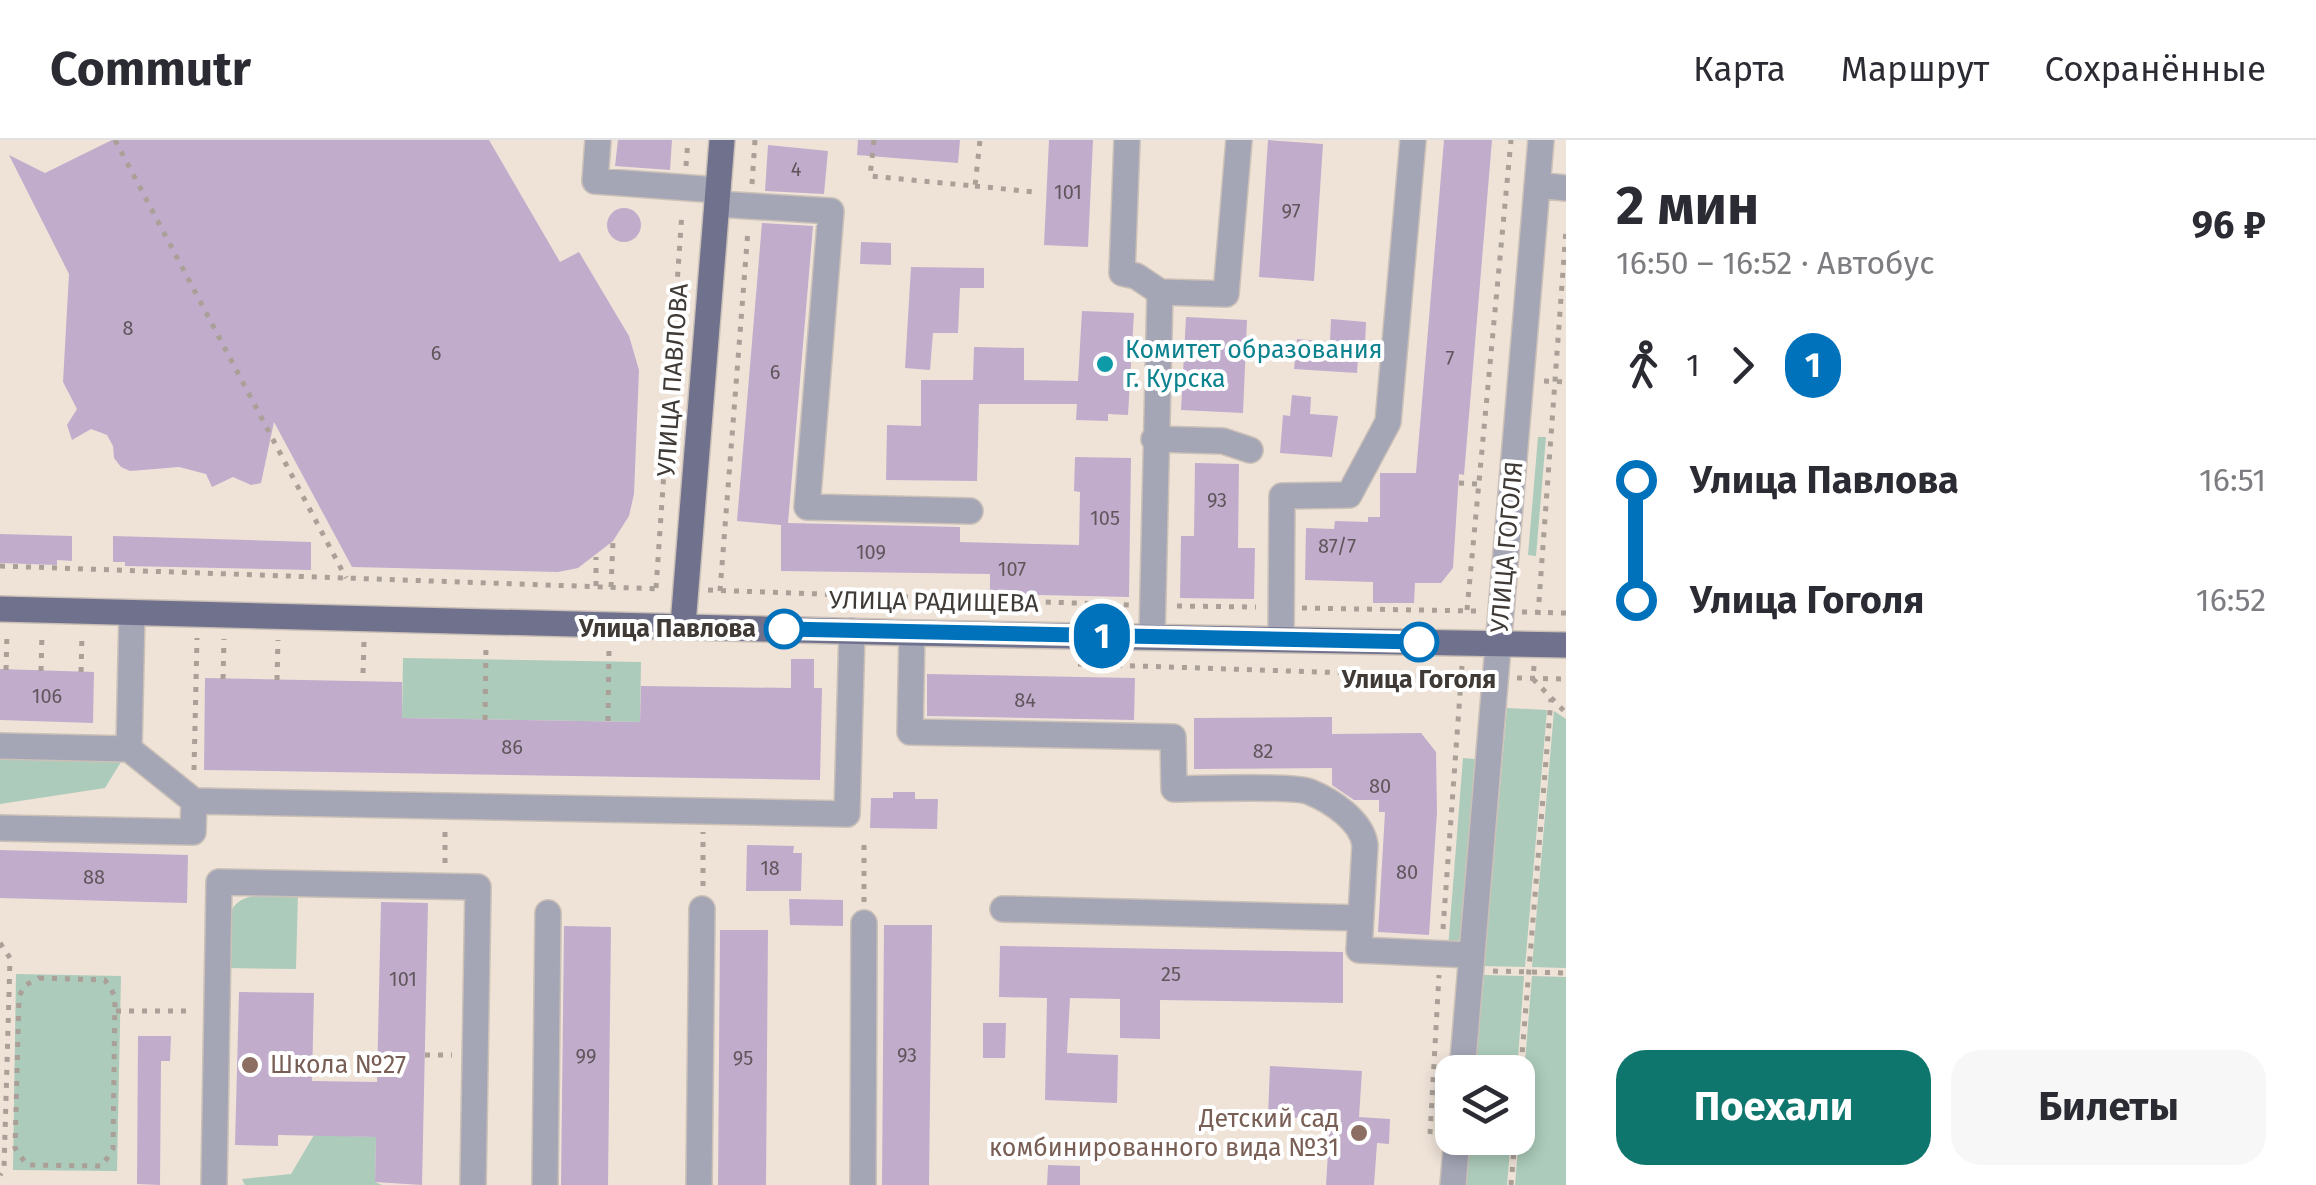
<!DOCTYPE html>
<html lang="ru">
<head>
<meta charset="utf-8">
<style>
  :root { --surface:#fff; --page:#f7f7f7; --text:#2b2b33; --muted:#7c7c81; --line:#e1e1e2; --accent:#0f766e }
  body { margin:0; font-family:"Fira Sans",sans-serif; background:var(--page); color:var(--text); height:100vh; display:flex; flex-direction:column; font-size:38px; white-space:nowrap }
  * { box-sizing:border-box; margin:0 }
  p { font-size:32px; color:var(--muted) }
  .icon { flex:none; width:55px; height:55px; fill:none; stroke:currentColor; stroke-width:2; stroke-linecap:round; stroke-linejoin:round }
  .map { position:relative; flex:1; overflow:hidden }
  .details { display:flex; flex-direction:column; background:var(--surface); width:750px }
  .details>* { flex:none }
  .badge { padding:0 20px; border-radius:32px; font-size:35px; line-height:65px }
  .tools { position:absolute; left:1435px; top:915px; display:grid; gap:20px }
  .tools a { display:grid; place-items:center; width:100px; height:100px; border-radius:20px; background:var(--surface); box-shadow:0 5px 15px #0003; font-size:50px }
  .map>.badge { position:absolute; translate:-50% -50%; box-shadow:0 0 0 5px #fff }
  .legs { display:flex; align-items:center; gap:15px; height:110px; padding:0 50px; font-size:32px }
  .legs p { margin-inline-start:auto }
  .summary { display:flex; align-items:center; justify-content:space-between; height:170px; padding:0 50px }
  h1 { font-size:55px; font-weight:700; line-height:75px }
  .action { display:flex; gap:20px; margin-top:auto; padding:20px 50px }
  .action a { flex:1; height:115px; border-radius:30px; background:var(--accent); color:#fff; font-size:40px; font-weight:700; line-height:115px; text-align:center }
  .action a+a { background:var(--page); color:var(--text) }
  ul { padding:0 50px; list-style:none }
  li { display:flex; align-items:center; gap:35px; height:120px; font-size:38px }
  li i { display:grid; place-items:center; width:15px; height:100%; margin:0 12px; background:currentColor }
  li i::after { content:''; width:25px; height:25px; margin:-12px; border:8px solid; border-radius:50%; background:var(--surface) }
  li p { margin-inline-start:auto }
  li:first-child i { background:linear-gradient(#0000 50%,currentColor 0) }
  li:last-child i { background:linear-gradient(currentColor 50%,#0000 0) }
  header { display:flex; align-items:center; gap:60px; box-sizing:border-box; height:140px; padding:0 50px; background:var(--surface); border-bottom:2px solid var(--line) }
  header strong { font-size:48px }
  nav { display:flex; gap:55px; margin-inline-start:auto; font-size:35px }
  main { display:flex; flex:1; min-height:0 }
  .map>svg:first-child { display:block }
  .green { fill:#accbba }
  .building { fill:#c1accc }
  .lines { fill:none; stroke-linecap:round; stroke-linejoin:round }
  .minor-casing { stroke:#ccc1b8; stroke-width:28 }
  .major-casing { stroke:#ccc1b8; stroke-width:28 }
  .path { stroke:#aaa098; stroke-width:5; stroke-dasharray:5 8; stroke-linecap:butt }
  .minor { stroke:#a4a6b6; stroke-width:25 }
  .major { stroke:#6f718d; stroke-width:25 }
  .line-1-casing { stroke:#fff; stroke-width:22 }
  .line-1 { stroke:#0072bc; stroke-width:15 }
  .culture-dot { fill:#0f9aa8; stroke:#fff; stroke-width:4 }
  .stop-1-dot { fill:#fff; stroke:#0072bc; stroke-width:5 }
  .education-dot { fill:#8d6e63; stroke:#fff; stroke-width:4 }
  .labels { text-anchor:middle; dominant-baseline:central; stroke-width:8; stroke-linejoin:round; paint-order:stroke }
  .number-label { font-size:20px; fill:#60565c }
  .culture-label { font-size:25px; fill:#0d838f; stroke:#fff; text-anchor:start }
  .street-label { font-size:25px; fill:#3f3a36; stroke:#fff }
  .stop-label { font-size:25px; font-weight:bold; fill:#3f3a36; stroke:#fff; text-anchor:end }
  .education-label { font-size:25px; fill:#785e54; stroke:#fff; text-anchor:start }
</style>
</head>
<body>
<header>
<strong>Commutr</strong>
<nav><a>Карта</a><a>Маршрут</a><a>Сохранённые</a></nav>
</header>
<main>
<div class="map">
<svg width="1566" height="1045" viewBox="0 0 1566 1045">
  <rect width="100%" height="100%" fill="#efe3d8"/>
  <path class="green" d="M1538,297h8l-10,119 -8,-1z
    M403,518l238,4 -1,60 -238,-4z
    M1507,568l40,2 -22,257 -41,-1z
    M1554,571l12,8v249l-34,-1z
    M0,606l129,3 -24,39 -105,16z
    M1463,618l13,1 -14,190 -14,-1z
    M298,753l-2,76 -69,-1c-1,-70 0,-74 71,-75z
    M16,834l105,2 -4,195 -104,-1z
    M1484,835l40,1 -7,96h-42z
    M1532,836l34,1v208h-51z
    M314,995l62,2 -1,45 7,3h-137l-3,-6 49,-5z
    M1470,998h41l-4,47h-42z"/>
  <path class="building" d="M112,0h377l71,122 19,-10 50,84 10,34 -5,124 -5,22 -16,25 -35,27 -20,4 -206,-5 -78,-145 -13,61 -10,2 -18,-8 -21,10 -6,-13 -27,-7 -49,4 -9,-4 -7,-9 -1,-12 -6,-11 -16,-6 -19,11 -5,-15 10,-16 -14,-27 6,-108 -60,-119 36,18z
    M618,0h54l-2,30 -55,-4z
    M858,0h102l-2,23 -101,-8z
    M1049,0h44l-5,107 -44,-2z
    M1268,0l55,4 -9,137 -55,-4z
    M1444,0h48l-28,335 -5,-1 -6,94 -12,15h-26l-1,20h-41v-21l-68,-2 1,-52 28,1 1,-8 33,1v-5h12v-44h36z
    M768,5l60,6 -4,43 -59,-3z
    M607 85a17 17 0 1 1 34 0a17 17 0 1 1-34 0Z
    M762,83l51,3 -25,297 172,4v15l119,3 1,-53 -6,-1 1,-34 56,1 -2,139 -139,-3v-20l-209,-3v-46l-44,-4z
    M861,102l30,1v22l-31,-1z
    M911,127l73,1v20h-24l-2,45h-25l-3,37 -25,-2z
    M1082,171l52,2 -6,102 -20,-1v7l-32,-1 1,-16h-98l-2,77 -91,-1 1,-55 34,1v-46h52l1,-33 50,1v32l54,1z
    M1186,177l61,3 -4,93 -62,-3z
    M1331,179l35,3 -1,22 -6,-1 -2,30 -63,-4 3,-30 33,3z
    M1292,255l19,2 -1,17 28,2 -6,41 -52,-4 3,-38 7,1z
    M1195,323l44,1 -1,84h17l-1,51 -74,-1 1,-62h13z
    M0,394l72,2v25l-15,-1v5l-57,-2z
    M113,396l198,6v28l-186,-4v-4h-12z
    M791,519h23v29h8l-2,92 -616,-10 1,-92 197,4v36l238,4 1,-36 150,2z
    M0,529l94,3 -1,51 -93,-3z
    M927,534l208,4 -1,42 -207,-4z
    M1332,577v17l89,-1 15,19 1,60 -8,123 -51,-3 7,-120h-6v-12h-25l-22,-15v-17l-138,1v-51z
    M893,652h22v7h23l-1,30 -67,-1 1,-30h22z
    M747,705l47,1 -1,7h9l-1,38h-55z
    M0,710l188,5 -1,48 -187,-5z
    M789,759l54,1v26l-53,-1z
    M381,762l47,1 -6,282 -47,-3 1,-45 -98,-2v11l-43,-1 4,-153 75,1 -2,88 65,1z
    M884,785h48l-3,260h-47z
    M564,786l47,1 -3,258h-47z
    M720,790h48l-2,255h-48z
    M1000,806l343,6v51l-183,-3v39l-40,-1v-39l-50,-1 -3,55 51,2 -1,48 -72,-3 2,-102 -48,-1z
    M983,883h23l-1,35h-22z
    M138,896h33l-1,25h-9l-1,124 -23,-1z
    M1270,926l92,5 -3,46 31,2 -1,25 -12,-1 -3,42h-48l4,-65 -62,-4z
    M1048,1025l32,1v19h-33z"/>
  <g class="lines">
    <g class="minor-casing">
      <path id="minor" d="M598,0l-3,41 123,9
        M1127,0l-5,133 14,3 24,16 -8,345
        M1537,45l29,3
        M717,64l114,7 -24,296 163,4
        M1160,152l66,2 13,-154
        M1154,299l69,2 27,9
        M912,493l-2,99 263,5 1,52c25,0 119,-4 136,3 22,9 52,29 55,53l-6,105 112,5
        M1281,499l1,-143 67,-1 39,-73 25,-282
        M0,606l129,3 3,-136
        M129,609l65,52 653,13 5,-183
        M0,688l193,4 1,-31
        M1003,769l358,9
        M1462,932l79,-932
        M214,1045l5,-303 259,5 -5,298
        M545,1045l3,-272
        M699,1045l3,-276
        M863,1045l1,-262
        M1453,1045l4,-47"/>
    </g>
    <g class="major-casing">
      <path id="major" d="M0,469l912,24 654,12
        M683,485l39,-485"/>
    </g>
    <path class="path" d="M115,0l231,438
      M874,0l-4,36 105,10 5,-46
      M686,26l2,-26
      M752,44l3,-44
      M975,46l59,6
      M1544,241l22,1
      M1459,343l20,1
      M0,426l662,23
      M596,446v-29
      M611,447l2,-46
      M656,448l26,-376
      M708,450l423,15
      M720,451l28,-361
      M1177,466l79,1
      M1302,468l174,3
      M1467,470l44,-470
      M1522,472l44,1
      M1538,475l28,-386
      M1078,524l393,13
      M1534,526l-1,13 33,34
      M6,530l1,-37
      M41,531l1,-37
      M81,532l1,-37
      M363,533l1,-31
      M1517,538l49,1
      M223,539l1,-40
      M277,540l1,-40
      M485,580l1,-74
      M608,581l1,-72
      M194,630l3,-132
      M445,723v-34
      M703,746v-54
      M864,762v-62
      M1443,789l19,-263
      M0,803l10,15 -6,211 -4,6
      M1493,831l73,2
      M39,838l66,2 10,16 -2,153 -11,17 -75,-1 -12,-17 4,-151 5,-11z
      M116,871h77
      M425,915h27
      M1518,964l33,-405
      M1430,994l9,-159
      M1511,1045l4,-47"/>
    <use href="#minor" class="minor"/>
    <use href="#major" class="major"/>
  </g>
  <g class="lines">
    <g class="line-1-casing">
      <path id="line-1" d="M784,489l635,13"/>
    </g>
    <use href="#line-1" class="line-1"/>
  </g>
  <circle class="culture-dot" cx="1105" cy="224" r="10"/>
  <g class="stop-1-dot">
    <circle cx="784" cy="489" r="18"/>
    <circle cx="1419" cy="502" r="18"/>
  </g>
  <g class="education-dot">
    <circle cx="250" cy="925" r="10"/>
    <circle cx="1359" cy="993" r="10"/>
  </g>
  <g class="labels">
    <g class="number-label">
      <text x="796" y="29">4</text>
      <text x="1068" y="52">101</text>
      <text x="1291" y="71">97</text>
      <text x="128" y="188">8</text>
      <text x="436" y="213">6</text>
      <text x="1450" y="218">7</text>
      <text x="775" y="232">6</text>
      <text x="1217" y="360">93</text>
      <text x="1105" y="378">105</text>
      <text x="1337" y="406">87/7</text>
      <text x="871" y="412">109</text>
      <text x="1012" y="429">107</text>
      <text x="47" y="556">106</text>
      <text x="1025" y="560">84</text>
      <text x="512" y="607">86</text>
      <text x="1263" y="611">82</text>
      <text x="1380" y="646">80</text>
      <text x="770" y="728">18</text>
      <text x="1407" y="732">80</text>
      <text x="94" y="737">88</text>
      <text x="1171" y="834">25</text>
      <text x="403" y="839">101</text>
      <text x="907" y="915">93</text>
      <text x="586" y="916">99</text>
      <text x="743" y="918">95</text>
    </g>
    <g class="culture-label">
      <text x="1125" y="210">Комитет образования<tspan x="1125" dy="29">г. Курска</tspan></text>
    </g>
    <g class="street-label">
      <text transform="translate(673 240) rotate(-86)">УЛИЦА ПАВЛОВА</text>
      <text transform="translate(1507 407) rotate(-85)">УЛИЦА ГОГОЛЯ</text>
      <text transform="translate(934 462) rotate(1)">УЛИЦА РАДИЩЕВА</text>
    </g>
    <g class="stop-label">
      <text x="756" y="489">Улица Павлова</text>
      <text x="1419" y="540" text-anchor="middle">Улица Гоголя</text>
    </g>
    <g class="education-label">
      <text x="270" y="925">Школа №27</text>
      <text x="1339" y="979" text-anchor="end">Детский сад<tspan x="1339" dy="29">комбинированного вида №31</tspan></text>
    </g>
  </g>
</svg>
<div class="tools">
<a><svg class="icon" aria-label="layers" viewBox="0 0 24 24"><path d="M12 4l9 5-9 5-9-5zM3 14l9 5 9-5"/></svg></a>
</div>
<b class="badge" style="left:1102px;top:496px;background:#0072bc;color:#fff">1</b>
</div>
<section class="details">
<div class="summary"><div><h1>2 мин</h1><p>16:50 – 16:52 · Автобус</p></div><b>96 ₽</b></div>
<div class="legs"><svg class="icon" aria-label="walk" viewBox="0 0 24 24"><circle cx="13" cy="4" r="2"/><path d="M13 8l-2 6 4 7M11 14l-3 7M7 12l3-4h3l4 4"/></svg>1<svg class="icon" aria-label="forward" viewBox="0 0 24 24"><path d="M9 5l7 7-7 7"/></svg><b class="badge" style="background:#0072bc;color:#fff">1</b></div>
<ul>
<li><i style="color:#0072bc"></i><b>Улица Павлова</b><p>16:51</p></li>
<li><i style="color:#0072bc"></i><b>Улица Гоголя</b><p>16:52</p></li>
</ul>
<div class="action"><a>Поехали</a><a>Билеты</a></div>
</section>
</main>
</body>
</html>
